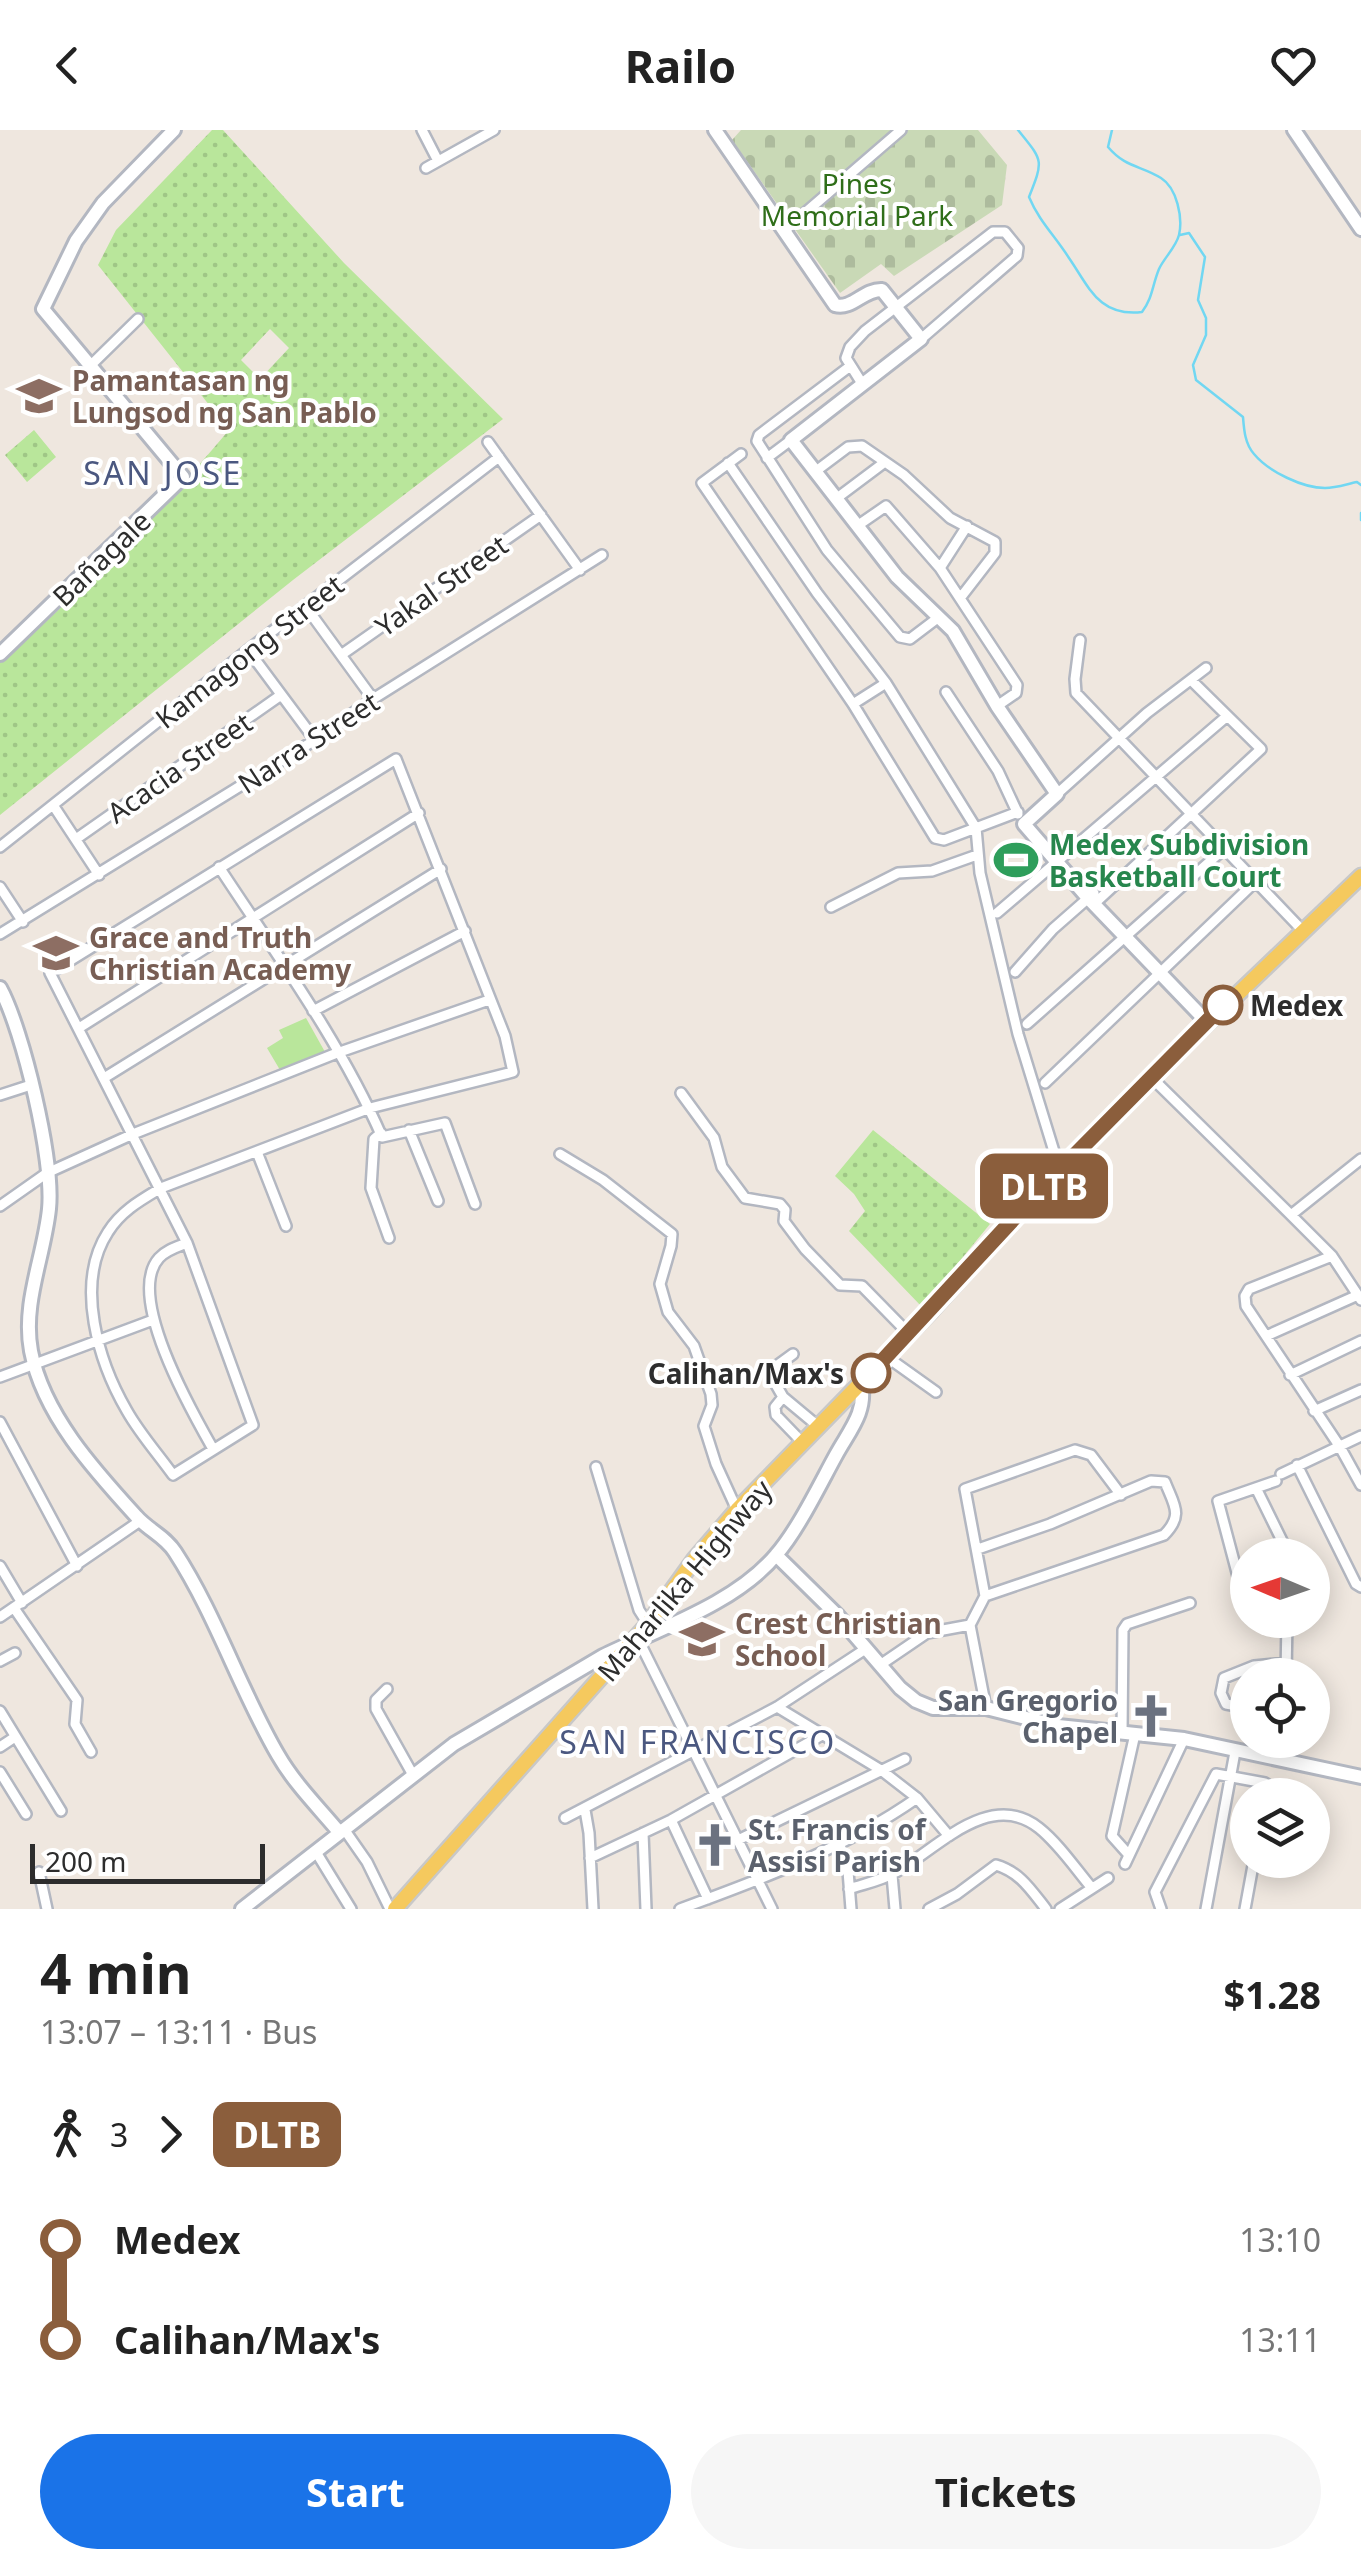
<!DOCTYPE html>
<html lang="en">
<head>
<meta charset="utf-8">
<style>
  :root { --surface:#fff; --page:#f6f6f6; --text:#222; --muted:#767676; --accent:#1a73e8 }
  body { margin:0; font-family:"Noto Sans",sans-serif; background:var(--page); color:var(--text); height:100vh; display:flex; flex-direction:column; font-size:38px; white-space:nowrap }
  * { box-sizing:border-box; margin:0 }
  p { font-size:32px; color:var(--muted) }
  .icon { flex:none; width:55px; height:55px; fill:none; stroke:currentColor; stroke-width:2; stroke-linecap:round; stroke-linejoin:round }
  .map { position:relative; height:1779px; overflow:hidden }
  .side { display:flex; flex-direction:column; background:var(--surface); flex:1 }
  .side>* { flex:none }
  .badge { padding:0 20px; border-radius:15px; font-size:35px; line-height:65px }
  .needle { width:65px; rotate:272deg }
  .buttons { position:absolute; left:1230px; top:1408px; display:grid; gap:20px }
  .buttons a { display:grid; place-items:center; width:100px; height:100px; border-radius:50%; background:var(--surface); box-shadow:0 5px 25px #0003; font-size:50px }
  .scale { position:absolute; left:30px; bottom:25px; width:235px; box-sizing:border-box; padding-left:10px; border:5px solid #2d2d2d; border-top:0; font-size:28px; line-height:35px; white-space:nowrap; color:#2d2d2d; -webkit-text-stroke:8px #fff; paint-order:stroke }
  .map>.badge { position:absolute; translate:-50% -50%; box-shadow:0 0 0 5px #fff }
  .legs { display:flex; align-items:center; gap:15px; height:110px; padding:0 40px; font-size:32px }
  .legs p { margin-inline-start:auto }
  .headline { display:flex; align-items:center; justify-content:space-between; height:170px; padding:0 40px }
  h1 { font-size:55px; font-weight:700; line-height:75px }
  .button { display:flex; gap:20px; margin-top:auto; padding:20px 40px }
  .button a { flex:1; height:115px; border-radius:60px; background:var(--accent); color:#fff; font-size:40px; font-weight:700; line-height:115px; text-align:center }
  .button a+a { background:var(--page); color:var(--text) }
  ul { padding:0 40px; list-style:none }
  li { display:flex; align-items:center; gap:35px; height:100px; font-size:38px }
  li i { display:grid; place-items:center; width:15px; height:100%; margin:0 12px; background:currentColor }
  li i::after { content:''; width:25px; height:25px; margin:-12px; border:8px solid; border-radius:50%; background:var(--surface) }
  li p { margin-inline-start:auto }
  li:first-child i { background:linear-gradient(#0000 50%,currentColor 0) }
  li:last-child i { background:linear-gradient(currentColor 50%,#0000 0) }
  header { display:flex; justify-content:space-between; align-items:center; height:130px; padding:0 40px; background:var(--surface); font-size:45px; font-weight:700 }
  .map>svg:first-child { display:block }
  .grass { fill:url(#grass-dots); fill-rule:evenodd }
  .cemetery { fill:url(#cemetery-stones) }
  .garden { fill:#b9e69b }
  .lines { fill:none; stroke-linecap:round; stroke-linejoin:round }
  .stream { stroke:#71d7f2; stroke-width:2.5 }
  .street-casing { stroke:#b3b7c1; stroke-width:14 }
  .secondary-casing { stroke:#b3b7c1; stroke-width:18 }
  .primary-casing { stroke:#c8c8c8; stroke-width:19 }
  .street { stroke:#fff; stroke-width:9 }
  .secondary { stroke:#fff; stroke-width:12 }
  .primary { stroke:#f5c95e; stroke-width:14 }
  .line-1-casing { stroke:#fff; stroke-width:22 }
  .line-1 { stroke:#8b5e3c; stroke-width:15 }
  .stop-1-dot { fill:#fff; stroke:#8b5e3c; stroke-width:5 }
  .labels { text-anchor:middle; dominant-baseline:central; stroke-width:8; stroke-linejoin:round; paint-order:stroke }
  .park-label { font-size:28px; fill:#2f6e19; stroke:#fff }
  .education-label { font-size:28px; font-weight:bold; fill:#785e54; stroke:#fff; text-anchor:start }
  .street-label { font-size:28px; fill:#2d2d2d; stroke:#fff }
  .leisure-label { font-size:28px; font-weight:bold; fill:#27864d; stroke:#fff; text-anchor:start }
  .stop-label { font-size:28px; font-weight:bold; fill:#2d2d2d; stroke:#fff; text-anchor:start }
  .worship-label { font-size:28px; font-weight:bold; fill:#5b616d; stroke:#fff; text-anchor:end }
  .quarter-label { font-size:32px; letter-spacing:2.5px; fill:#4b5880; stroke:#fff }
</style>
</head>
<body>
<header><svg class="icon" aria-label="back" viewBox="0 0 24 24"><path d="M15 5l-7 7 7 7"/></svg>Railo<svg class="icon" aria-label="heart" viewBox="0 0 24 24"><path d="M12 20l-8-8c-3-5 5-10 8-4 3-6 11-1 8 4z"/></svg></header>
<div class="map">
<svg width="1361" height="1779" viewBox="0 0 1361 1779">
  <defs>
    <pattern id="grass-dots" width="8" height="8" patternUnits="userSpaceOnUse" patternTransform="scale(2.5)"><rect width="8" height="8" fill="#b9e69b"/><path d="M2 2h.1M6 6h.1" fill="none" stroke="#9fc686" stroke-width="1.8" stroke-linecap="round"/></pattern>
    <pattern id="cemetery-stones" width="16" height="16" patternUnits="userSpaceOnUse" patternTransform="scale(2.5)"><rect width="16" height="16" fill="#c9d9b6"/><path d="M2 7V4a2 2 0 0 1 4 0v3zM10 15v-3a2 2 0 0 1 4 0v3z" fill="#adbb9d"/></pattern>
  </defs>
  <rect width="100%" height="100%" fill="#efe7df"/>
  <path class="grass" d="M212,0h11l121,133 159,156 -210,161 -293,235v-152c82,-72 158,-149 229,-233l-131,-165 18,-35zM270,199l19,19 -29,31 -19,-19z
    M34,300l22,27 -29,25 -22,-27z
    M873,1000l117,94 -68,83 -73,-76 16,-20 -11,-17 -19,-18z"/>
  <path class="cemetery" d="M741,0h237l29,35 -5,40 -108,71 -13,-12 -41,29 -108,-153z"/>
  <path class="garden" d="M306,888l19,34 -45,18 -13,-22 16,-10 -4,-8z"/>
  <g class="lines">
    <path class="stream" d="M1018,0c25,31 26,29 11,67 10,24 26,39 40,61 20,29 30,59 73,54 11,-15 10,-26 17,-43 5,-11 17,-22 20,-34 4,-17 -2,-47 -18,-57 -21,-13 -35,-10 -53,-31l4,-17
      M1180,105l9,-2 16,24 -7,43 8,18v17l-13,30 3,15 47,37c1,13 2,27 11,37 15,18 49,34 71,34 11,0 22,-4 32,-6l4,3
      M1361,383v7"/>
    <g class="street-casing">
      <path id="street" d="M422,0l16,31
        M426,38l68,-38
        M784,101l117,-101
        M90,236l48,-47
        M849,237l-90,68 -2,6 70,109 73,87 10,2 29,-22
        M863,255l-17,-27 4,-11 15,-16 128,-99h12l13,16 -1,8 -96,83
        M488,312l92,128
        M741,324l-39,29 151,221 82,134 9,2 74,-28
        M767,328l24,-18
        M728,333l89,130 69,90 90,145 4,45 38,161 42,137
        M816,341l32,-24 14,-1 42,29 46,43 45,24v11l-34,44
        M837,368l48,-36
        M857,396l29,-20 54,62 77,117 -1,8 -19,13
        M940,438l27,-42
        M306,477l67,92
        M1080,510l-5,39 1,14 227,238
        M248,520l67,90
        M341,525l200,-140
        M946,562l52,79 20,43
        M853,574l33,-21
        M1057,664l90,-81 59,-45
        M53,675l46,70
        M76,709l205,-144
        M0,717l248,-197 251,-193
        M219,737c57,87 121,174 163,270l63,-14 30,81
        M0,757l23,35
        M1094,774l167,-155 -69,-68
        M831,777l67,-34 34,-2 45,-16
        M997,783l229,-196
        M0,804l315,-194 58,-41 229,-144
        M1015,842l38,-43 41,-36
        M313,881l152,-80
        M1027,894l198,-176
        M79,898l340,-215
        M1151,947l140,138 70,-56
        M104,948l337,-209
        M1045,953l211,-202
        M681,963l33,45 8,29 23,31 35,6 5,6 -1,11 21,28 35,36 22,1 47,48
        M0,965l31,-10
        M409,1000l29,71
        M381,1003l-7,6 -3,49 18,50
        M257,1022l29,74
        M560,1024l43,26 69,54 -1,12 -11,38 8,28 26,34 17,48 1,11 -8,21 12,38 21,46
        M0,1076l47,-33 86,-39 204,-81 152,-53
        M1291,1085l41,41 29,44
        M187,1113c-10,4 -21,7 -28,15 -34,38 33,154 54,191
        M1332,1126l-83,33 -4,7 1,10 94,141 21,38
        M1266,1206l92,-41
        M793,1224l-22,16v6l12,21 -8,10 1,8 27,28
        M887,1227l49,35
        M1290,1245l71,-34
        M0,1247l153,-57
        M783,1267l36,30
        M1314,1281l47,-21
        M0,1292l77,144
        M253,1295l-66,-182 -137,-270 346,-214 109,277 8,36 -143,36 -209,80c-20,12 -40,23 -53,44 -34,52 -9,131 19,179 13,23 31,43 46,64l80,-50
        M1297,1335l59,119 5,3
        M596,1337l43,143 9,14
        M1281,1344l80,-38
        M1257,1360l32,65
        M978,1419l72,-25 101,-43 14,1c9,23 19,33 -1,53l-179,61
        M0,1436l22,37
        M1312,1466l4,8 -4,4
        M14,1478l63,92 -2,24 16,28
        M1248,1484l-30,-113 58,-20
        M0,1487l140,-96
        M970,1495l16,83
        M639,1511l133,268
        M0,1531l15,-8
        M880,1535l47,-32 43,-8 15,-29 -20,-107 110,-39 16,5 30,40
        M1286,1545l1,-55
        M387,1559l-11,11v9l37,66
        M777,1577l104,63 36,28 32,38
        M1248,1578l-22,-4 -5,-11 3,-15 30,-12 33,-3
        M0,1581l61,100
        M1122,1603l1,-103 4,-6 63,-21
        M0,1617l15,-10
        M1286,1630v-20
        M0,1642l26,42
        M585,1680l4,23 4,76
        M565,1688l212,-111 90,-59
        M671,1690l37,79
        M344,1699l23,33 23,47
        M643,1703l3,76
        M738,1710l167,-81
        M840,1715l8,26 3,38
        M316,1722l35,57
        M1129,1725l-17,-19 23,-102
        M590,1728l81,-38 151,-85
        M1125,1734l59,-125
        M39,1742l8,37
        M892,1745l3,34
        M849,1759c14,-5 31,-8 45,-16 41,-22 95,-85 145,-45 20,16 36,40 52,59
        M680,1779c82,-30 166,-61 237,-111
        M929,1779l28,-15 39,-29c24,7 35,25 50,44
        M1060,1779l48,-31
        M1161,1779l-6,-17 61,-118 49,9 3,2 -2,10
        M1206,1779l29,-157
        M1245,1779l9,-49"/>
    </g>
    <g class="secondary-casing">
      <path id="secondary" d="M715,0l120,175c17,5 29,-16 47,-15l39,49 -130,101 106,137 56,54 44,75 60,88 -33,30 64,74 118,123
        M1294,0l67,99
        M0,524l183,-177 -140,-168 33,-68 27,-38 71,-73
        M0,858c23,42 54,173 49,221 -5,48 -27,94 -18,142 12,63 63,119 105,165 12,14 29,20 39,36 41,63 65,138 103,203 16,28 41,53 61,77
        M776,1425l62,61 62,72 16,13 17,7h53l72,18 126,13 177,38
        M242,1779l212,-165 149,-88c55,-27 132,-52 173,-101 22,-25 44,-71 60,-100 13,-24 31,-43 25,-71"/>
    </g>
    <g class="primary-casing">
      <path id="primary" d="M395,1779l253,-285 46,-64 43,-50 195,-200 112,-124 107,-109 210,-201"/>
    </g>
    <use href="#street" class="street"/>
    <use href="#secondary" class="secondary"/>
    <use href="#primary" class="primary"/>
  </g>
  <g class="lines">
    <g class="line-1-casing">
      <path id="line-1" d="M871,1243l173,-187 179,-181"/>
    </g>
    <use href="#line-1" class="line-1"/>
  </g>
  <defs>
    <g id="university-bare" transform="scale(3.45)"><path d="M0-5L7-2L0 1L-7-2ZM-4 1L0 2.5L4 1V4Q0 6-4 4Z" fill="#8d6e63" stroke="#fff" stroke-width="2.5" paint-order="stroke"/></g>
    <g id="stadium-bare" transform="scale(3.45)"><path d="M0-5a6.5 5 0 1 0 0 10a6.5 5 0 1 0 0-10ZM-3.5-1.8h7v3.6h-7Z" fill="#2e9e5b" stroke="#fff" stroke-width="2.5" paint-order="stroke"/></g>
    <g id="school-bare" transform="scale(3.45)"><path d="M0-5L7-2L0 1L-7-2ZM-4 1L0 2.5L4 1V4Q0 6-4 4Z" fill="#8d6e63" stroke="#fff" stroke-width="2.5" paint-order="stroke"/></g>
    <g id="church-bare" transform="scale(3.45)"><path d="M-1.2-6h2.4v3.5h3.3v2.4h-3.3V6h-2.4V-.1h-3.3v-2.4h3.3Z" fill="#6b7280" stroke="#fff" stroke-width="2.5" paint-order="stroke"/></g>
  </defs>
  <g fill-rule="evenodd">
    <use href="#university-bare" x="39" y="266"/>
    <use href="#stadium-bare" x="1016" y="730"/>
    <use href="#school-bare" x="56" y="823"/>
    <use href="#school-bare" x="702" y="1509"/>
    <use href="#church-bare" x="1151" y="1586"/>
    <use href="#church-bare" x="715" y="1715"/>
  </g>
  <g class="stop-1-dot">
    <circle cx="1223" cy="875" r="18"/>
    <circle cx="871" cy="1243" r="18"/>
  </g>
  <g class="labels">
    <g class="park-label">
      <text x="857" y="53">Pines<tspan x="857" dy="32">Memorial Park</tspan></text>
    </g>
    <g class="education-label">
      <text x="72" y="250">Pamantasan ng<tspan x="72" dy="32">Lungsod ng San Pablo</tspan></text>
      <text x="89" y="807">Grace and Truth<tspan x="89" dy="32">Christian Academy</tspan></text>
      <text x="735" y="1493">Crest Christian<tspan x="735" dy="32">School</tspan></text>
    </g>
    <g class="street-label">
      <text transform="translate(101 428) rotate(-44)">Bañagale</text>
      <text transform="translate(441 455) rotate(-35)">Yakal Street</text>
      <text transform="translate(249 521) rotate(-38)">Kamagong Street</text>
      <text transform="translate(308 612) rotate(-33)">Narra Street</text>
      <text transform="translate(179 637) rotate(-35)">Acacia Street</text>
      <text transform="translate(684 1450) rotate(-50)">Maharlika Highway</text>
    </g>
    <g class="leisure-label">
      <text x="1049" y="714">Medex Subdivision<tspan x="1049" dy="32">Basketball Court</tspan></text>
    </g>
    <g class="stop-label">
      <text x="1250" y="875">Medex</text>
      <text x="844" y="1243" text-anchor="end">Calihan/Max's</text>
    </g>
    <g class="worship-label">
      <text x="1118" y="1570">San Gregorio<tspan x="1118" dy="32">Chapel</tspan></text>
      <text x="748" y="1699" text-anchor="start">St. Francis of<tspan x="748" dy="32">Assisi Parish</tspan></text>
    </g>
    <g class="quarter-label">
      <text x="163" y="342">SAN JOSE</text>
      <text x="698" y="1611">SAN FRANCISCO</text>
    </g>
  </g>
</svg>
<div class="buttons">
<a><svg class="needle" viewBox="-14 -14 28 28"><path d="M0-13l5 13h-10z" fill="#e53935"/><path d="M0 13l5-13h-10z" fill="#767676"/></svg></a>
<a><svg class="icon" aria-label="locate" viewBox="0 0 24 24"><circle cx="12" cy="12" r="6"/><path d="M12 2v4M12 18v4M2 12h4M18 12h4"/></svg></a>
<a><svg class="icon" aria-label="layers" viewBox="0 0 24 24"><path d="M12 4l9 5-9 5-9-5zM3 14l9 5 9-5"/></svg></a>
</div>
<div class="scale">200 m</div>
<b class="badge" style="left:1044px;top:1056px;background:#8b5e3c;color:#fff">DLTB</b>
</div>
<section class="side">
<div class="headline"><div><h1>4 min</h1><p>13:07 – 13:11 · Bus</p></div><b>$1.28</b></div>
<div class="legs"><svg class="icon" aria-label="walk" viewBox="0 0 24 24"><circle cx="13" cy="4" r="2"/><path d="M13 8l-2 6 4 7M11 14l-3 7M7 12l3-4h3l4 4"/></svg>3<svg class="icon" aria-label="forward" viewBox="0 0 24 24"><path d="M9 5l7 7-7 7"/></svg><b class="badge" style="background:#8b5e3c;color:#fff">DLTB</b></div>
<ul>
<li><i style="color:#8b5e3c"></i><b>Medex</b><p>13:10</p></li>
<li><i style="color:#8b5e3c"></i><b>Calihan/Max's</b><p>13:11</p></li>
</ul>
<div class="button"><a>Start</a><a>Tickets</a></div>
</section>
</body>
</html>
